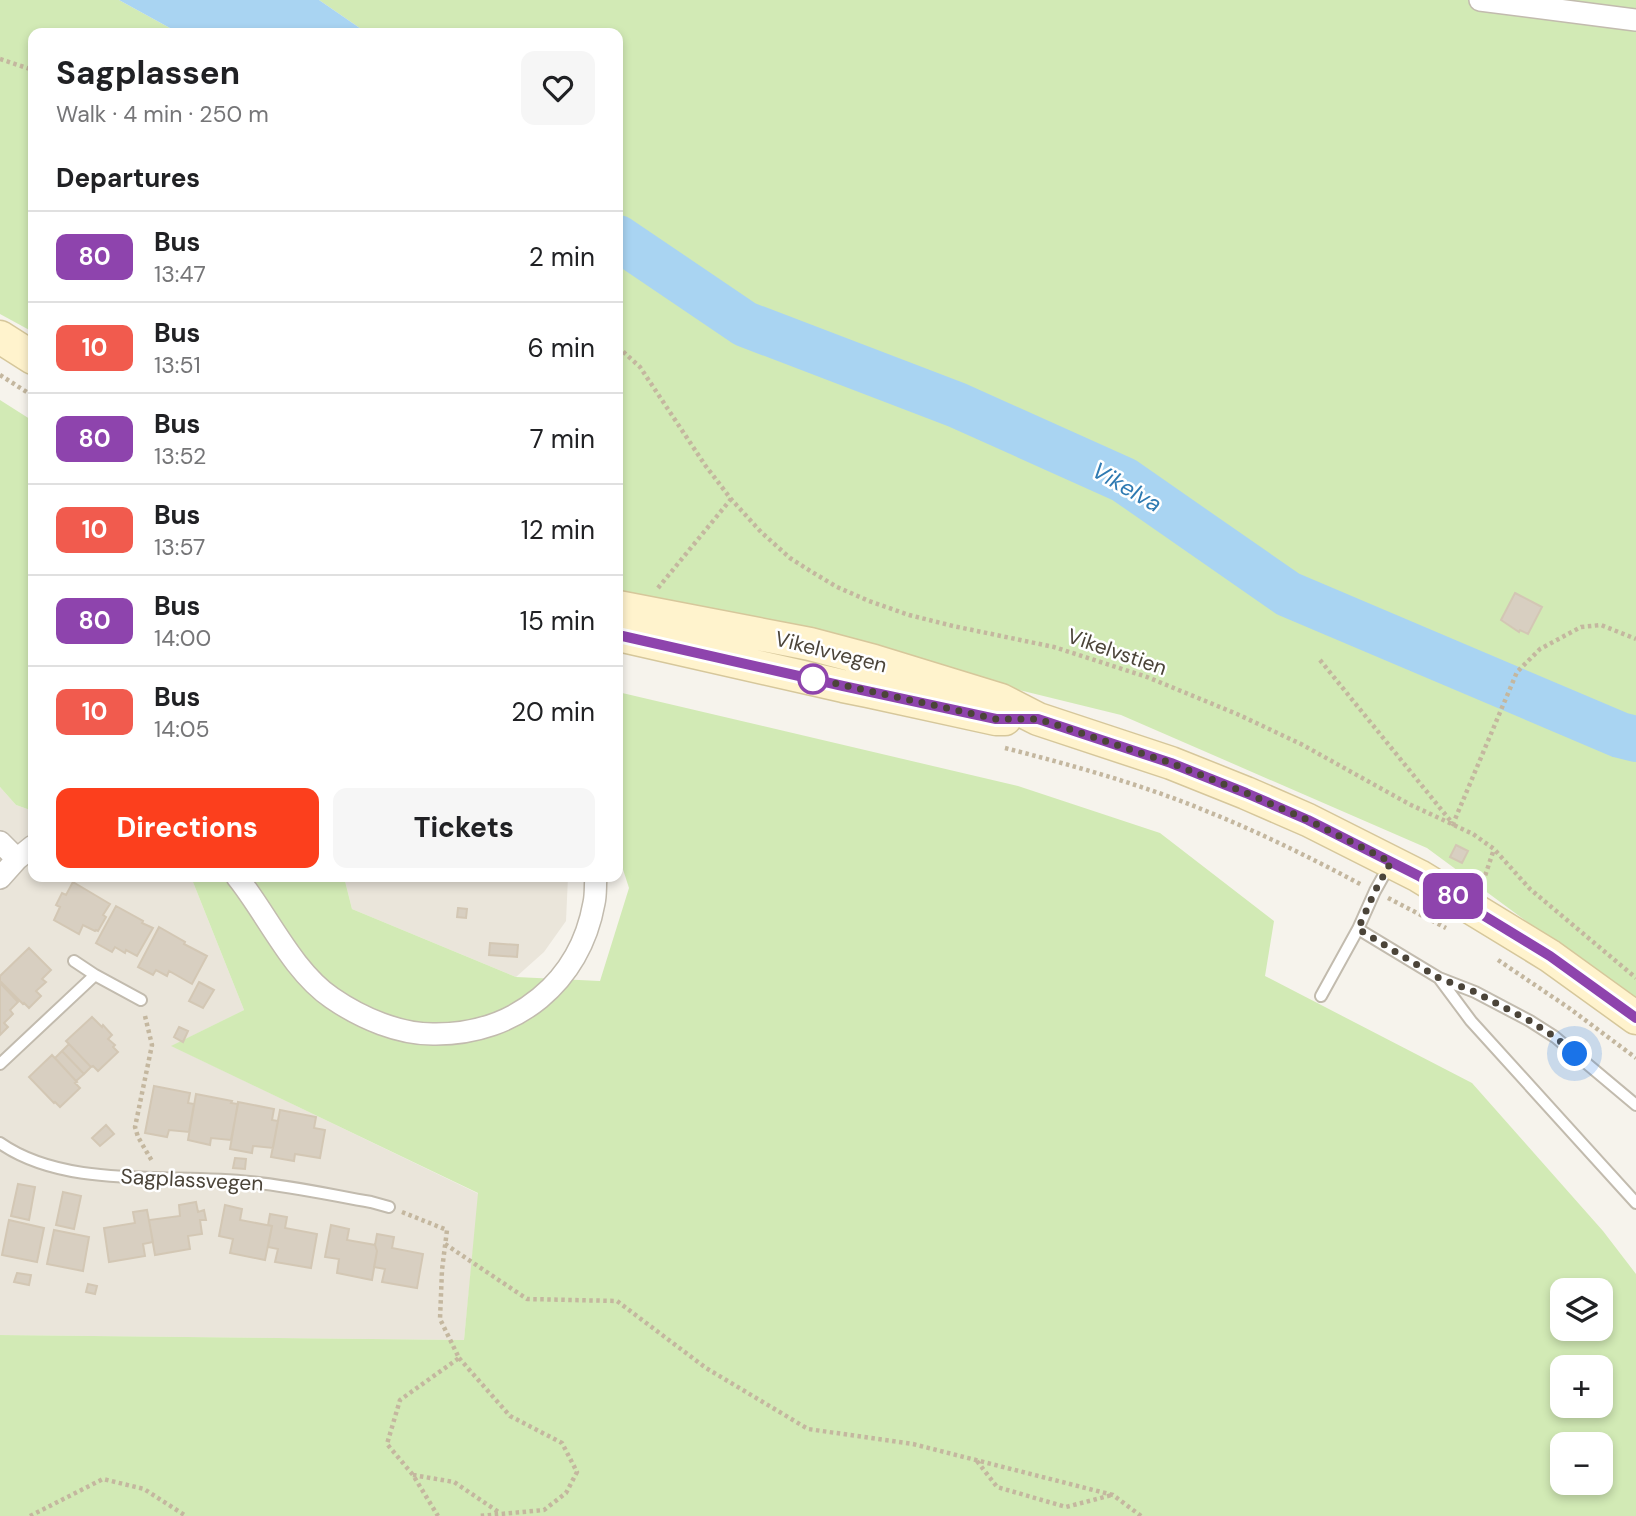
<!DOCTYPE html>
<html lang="en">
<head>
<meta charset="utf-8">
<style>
  :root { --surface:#fff; --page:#f6f6f6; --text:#202124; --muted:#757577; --line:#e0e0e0; --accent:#fc3f1d }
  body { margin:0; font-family:"DM Sans",sans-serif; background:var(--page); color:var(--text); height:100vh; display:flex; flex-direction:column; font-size:26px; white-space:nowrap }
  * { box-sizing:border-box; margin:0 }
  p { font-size:23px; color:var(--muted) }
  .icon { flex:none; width:38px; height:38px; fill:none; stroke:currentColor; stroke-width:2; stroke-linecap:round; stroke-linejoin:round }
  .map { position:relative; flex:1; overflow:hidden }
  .details { position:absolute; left:28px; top:28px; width:595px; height:854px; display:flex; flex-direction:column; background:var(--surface); border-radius:14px; box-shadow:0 4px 10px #0003 }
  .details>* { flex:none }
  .badge { padding:0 14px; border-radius:10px; font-size:24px; line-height:46px }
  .buttons { position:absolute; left:1550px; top:1278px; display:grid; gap:14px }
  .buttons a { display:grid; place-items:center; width:63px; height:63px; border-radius:14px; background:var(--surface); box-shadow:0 4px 10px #0003; font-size:35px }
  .you { position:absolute; width:35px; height:35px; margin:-18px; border:5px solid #fff; border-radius:50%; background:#1a73e8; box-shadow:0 0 0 10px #1a73e833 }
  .map>.badge { position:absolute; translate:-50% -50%; box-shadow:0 0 0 4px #fff }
  h2 { padding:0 28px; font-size:26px; line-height:63px }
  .round { display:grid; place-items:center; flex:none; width:74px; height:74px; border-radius:14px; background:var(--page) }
  .overview { display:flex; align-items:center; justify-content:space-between; height:119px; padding:0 28px }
  h1 { font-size:33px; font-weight:700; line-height:52px }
  .button { display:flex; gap:14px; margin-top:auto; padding:14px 28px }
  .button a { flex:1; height:80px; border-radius:14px; background:var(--accent); color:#fff; font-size:28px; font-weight:700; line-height:80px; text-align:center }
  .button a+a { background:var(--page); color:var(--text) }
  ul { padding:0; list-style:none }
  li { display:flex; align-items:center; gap:21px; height:91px; padding:0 28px; border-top:2px solid var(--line) }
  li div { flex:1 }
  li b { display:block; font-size:26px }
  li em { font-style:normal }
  li .badge { min-width:77px; font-weight:700; text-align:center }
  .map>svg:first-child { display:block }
  .residential { fill:#eae5da }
  .green { fill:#d2eab5; fill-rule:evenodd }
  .water { fill:#a9d4f2 }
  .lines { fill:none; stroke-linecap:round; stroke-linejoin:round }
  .river { stroke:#a9d4f2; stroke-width:46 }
  .building { fill:#d8cfc1; stroke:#d3c7b4; stroke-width:2 }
  .lane-casing { stroke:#c2bbae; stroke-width:14 }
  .street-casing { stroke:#c2bbae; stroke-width:24 }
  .secondary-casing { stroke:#d6c79b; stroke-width:35 }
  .path { stroke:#c4b79f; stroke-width:4.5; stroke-dasharray:3.5 3.5; stroke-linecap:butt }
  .lane { stroke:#fff; stroke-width:10 }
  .street { stroke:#fff; stroke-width:21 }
  .secondary { stroke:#fff3cd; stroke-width:32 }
  .line-casing { stroke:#fff; stroke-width:16 }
  .line { stroke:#8e44ad; stroke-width:10 }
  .walk { stroke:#4b4439; stroke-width:7; stroke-dasharray:0 12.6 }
  .stop-dot { fill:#fff; stroke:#8e44ad; stroke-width:3.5 }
  .labels { text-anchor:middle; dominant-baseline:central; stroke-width:5; stroke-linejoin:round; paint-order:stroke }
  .street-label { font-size:21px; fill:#4b4439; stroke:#fff }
  .water-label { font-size:23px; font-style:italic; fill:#2e7ab2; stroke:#fff }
</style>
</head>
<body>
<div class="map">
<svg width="1636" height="1516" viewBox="0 0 1636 1516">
  <rect width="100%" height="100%" fill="#f6f3ec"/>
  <path class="residential" d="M0,787l16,18 17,6v66h158l53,133 -72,36 307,148 -15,146 -464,-5z
    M344,877h224l-2,44 -22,31 -28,25 -164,-68z"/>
  <path class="green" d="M0,0h119l60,33h-146v299l-33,-18z
    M319,0h1317v1002l-209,-154 -306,-133 -484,-119 -19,-7v-556h-251z
    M0,400l33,21v390l-17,-6 -16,-18z
    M618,692l400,94 142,47 114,88 -9,55 207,107 131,148 33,43v242h-1636v-181l464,5 14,-147 -307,-147 73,-36 -53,-133h153l8,32 164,68 84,4 29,-93 -11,-34zM1563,1290h38v38h-38zM1563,1367h38v38h-38zM1563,1444h38v38h-38z"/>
  <path class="water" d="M119,0h200l48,33h-188z"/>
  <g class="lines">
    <path class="river" d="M618,238l127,86 212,81 167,75 164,114 332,141 16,4"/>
  </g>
  <path class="building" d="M1515,593l27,14 -14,27 -8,-4 -1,2 -18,-12z
    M1456,845l12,6 -6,12 -12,-6z
    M513,877h30l-1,3z
    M73,882l37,22 -7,11 3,2 -8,14 -2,-1 -1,1 -12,-6 -4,9 -25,-14 6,-13 -4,-2 6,-12 4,2z
    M116,906l27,15 -1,2 11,5 -16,28 -11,-6 -1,3 -10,-6 -3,5 -16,-9z
    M458,908l9,1 -1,9 -9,-1z
    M159,927l26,15 -1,2 23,12 -15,28 -23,-13 -2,5 -11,-6 -3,5 -15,-8z
    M490,943l28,2 -1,12 -28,-2z
    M29,948l22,22 -9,9 4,3 -10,9 5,5 -12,12 -5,-5 -1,1 -23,-23v-5z
    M199,982l15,8 -11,18 -14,-7z
    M0,983l18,19 -8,8 3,4 -9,9 4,4 -8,8z
    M92,1017l10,10 1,-2 9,10 -4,4 7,6 -2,2 5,5 -20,19 -5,-5 -2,1 -25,-26z
    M179,1027l9,4 -5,11 -9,-5z
    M69,1044l22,23 -7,7 -22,-23z
    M62,1051l22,23 -8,7 -21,-23z
    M52,1055l25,27 -2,1 5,5 -20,19 -5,-5 -1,1 -25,-26z
    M154,1086l36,7 -2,10 6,1 -5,28 -20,-2 -2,7 -22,-4z
    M196,1094l36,7 -1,2 7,1 -7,36 -20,-2 -1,7 -22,-5z
    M238,1102l36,7 -2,11 6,1 -5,27 -20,-2 -1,7 -22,-4z
    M280,1110l36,7 -2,11 11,2 -5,28 -25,-4 -1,7 -23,-4z
    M106,1125l8,9 -14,12 -8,-8z
    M235,1158l11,1 -1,10 -12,-1z
    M18,1184l17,3 -6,33 -18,-4z
    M63,1192l18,4 -7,33 -18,-4z
    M196,1202l2,10 6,-2 2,10h-6l2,14 -14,2 2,13 -35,6 -6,-35 31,-4 -1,-11z
    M225,1205l17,4 -2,11 32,6 -7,34 -35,-7 3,-14 -14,-3z
    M147,1210l6,32 -10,2 2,12 -36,6 -5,-34 31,-5 -2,-11z
    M270,1214l17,3 -2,11 32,6 -6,34 -36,-6 3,-13 -10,-2 4,-21 -4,-1z
    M9,1220l35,8 -7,34 -35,-7z
    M331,1225l18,4 -2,11 28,5 2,6 -5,29 -35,-7 2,-14 -14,-2z
    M54,1230l35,7 -6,34 -36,-7z
    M377,1234l17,3 -2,11 31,6 -6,34 -35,-6 3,-13 -11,-2 3,-16 -2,-6z
    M17,1273l14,2 -2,10 -15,-3z
    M88,1284l9,2 -2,8 -9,-2z"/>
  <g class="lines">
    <g class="lane-casing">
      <path id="lane" d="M1390,864l-15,27 -17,38 81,49 36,14 55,29 25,16 81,68
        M74,961l21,14 46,25
        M1439,978l32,43 165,182
        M1321,996l37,-67
        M0,1064l95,-89
        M0,1143c67,47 172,30 250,39 41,4 81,13 121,20l18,5"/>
    </g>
    <g class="street-casing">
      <path id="street" d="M1480,0l156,20
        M0,842l17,17
        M237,877c30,37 55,94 95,121 29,20 68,37 104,36 80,0 144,-52 158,-131 2,-8 1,-18 2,-26
        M0,878l17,-19 16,-13"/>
    </g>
    <g class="secondary-casing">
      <path id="secondary" d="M0,337l33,21
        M618,607l192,37 64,17 127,39 37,19 133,44 75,30 62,27 111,56 131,80 86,62
        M618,635l225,51 25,5 128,28h9"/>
    </g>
    <path class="path" d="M0,59l33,11
      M618,347l22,20 65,98 26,34 30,33 29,26 22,14 25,15 32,14 40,14 44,11 101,21 93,30 90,37 64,30 108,60 64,30 21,15 36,40 106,89
      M0,375l33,21
      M658,588l73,-89
      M1320,660l133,164 64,-152 23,-23 41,-22 20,-2 35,14
      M1005,748c70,18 139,37 206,65 52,21 102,46 151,72
      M1483,882l11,-33
      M1388,898l58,30
      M1498,960l71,48 67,50
      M145,1016l7,29 -17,82 3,10 14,24
      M402,1212l45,18 -5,40 -2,49 19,39 -59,42 -13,44 26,31 25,41
      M445,1244l82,55 90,2 89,67 102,61 105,15 200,51 28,21
      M459,1358l51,58 52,27 15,29 -11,21 -22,17 -65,6
      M977,1461l20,26 69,20 46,-12
      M413,1475l41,7 46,31
      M30,1516l73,-37 41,10 42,27"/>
    <use href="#lane" class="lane"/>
    <use href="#street" class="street"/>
    <use href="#secondary" class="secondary"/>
  </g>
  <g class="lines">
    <g class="line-casing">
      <path id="line" d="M618,635l225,51 153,33h42l133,44 75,30 62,27 111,56 131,80 86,62"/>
    </g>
    <use href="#line" class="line"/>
    <path class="walk" d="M813,679l-7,-2 190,42h42l28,9 105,35 75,30 62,27 83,42 -16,29 -17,38 81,49 36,14 55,29 25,16 20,17"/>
  </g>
  <circle class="stop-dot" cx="813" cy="679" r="14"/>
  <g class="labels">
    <g class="street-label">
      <text transform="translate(831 652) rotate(14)">Vikelvvegen</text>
      <text transform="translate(1117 652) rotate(19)">Vikelvstien</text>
      <text transform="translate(192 1180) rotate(3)">Sagplassvegen</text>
    </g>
    <g class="water-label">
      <text transform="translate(1127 487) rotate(30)">Vikelva</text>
    </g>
  </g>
</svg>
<div class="buttons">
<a><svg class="icon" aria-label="layers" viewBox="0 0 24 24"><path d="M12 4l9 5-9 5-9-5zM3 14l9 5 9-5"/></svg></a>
<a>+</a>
<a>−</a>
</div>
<div class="you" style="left:1575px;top:1054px"></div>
<b class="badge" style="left:1453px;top:896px;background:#8e44ad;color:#fff">80</b>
<section class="details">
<div class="overview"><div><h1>Sagplassen</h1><p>Walk · 4 min · 250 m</p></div><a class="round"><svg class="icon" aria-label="heart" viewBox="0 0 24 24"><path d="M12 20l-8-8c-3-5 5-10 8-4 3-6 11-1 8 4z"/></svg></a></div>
<h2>Departures</h2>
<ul>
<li><span class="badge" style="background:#8e44ad;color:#fff">80</span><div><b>Bus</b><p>13:47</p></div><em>2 min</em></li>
<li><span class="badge" style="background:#f15b4e;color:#fff">10</span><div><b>Bus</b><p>13:51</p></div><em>6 min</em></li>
<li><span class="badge" style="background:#8e44ad;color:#fff">80</span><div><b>Bus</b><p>13:52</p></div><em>7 min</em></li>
<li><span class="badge" style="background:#f15b4e;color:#fff">10</span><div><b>Bus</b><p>13:57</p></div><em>12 min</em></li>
<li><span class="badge" style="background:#8e44ad;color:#fff">80</span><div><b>Bus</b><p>14:00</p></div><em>15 min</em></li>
<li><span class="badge" style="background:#f15b4e;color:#fff">10</span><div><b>Bus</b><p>14:05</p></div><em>20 min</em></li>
</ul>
<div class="button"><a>Directions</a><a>Tickets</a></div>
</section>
</div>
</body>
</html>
